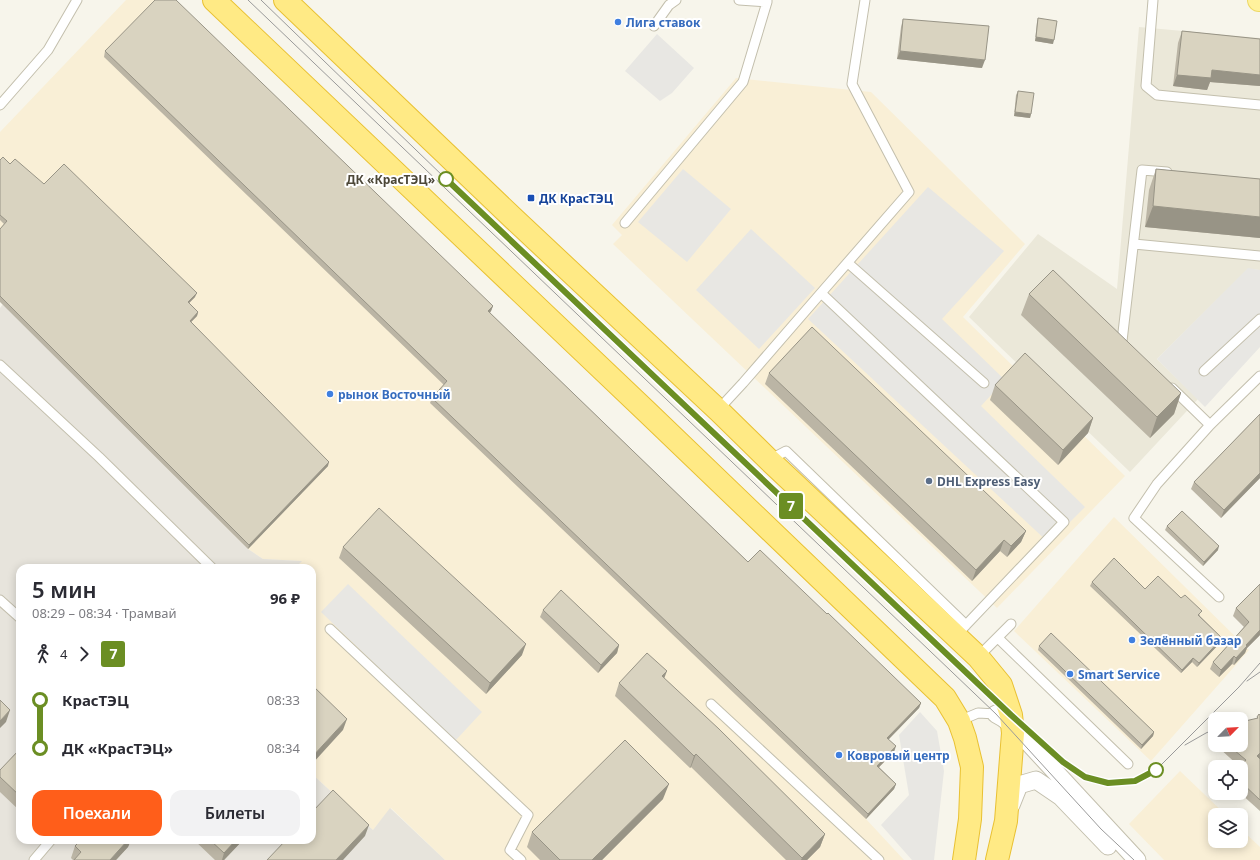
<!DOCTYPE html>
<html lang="ru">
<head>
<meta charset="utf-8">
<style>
  :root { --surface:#fff; --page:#f2f2f3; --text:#2b2b33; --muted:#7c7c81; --accent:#ff5e1a }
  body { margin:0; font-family:"Noto Sans",sans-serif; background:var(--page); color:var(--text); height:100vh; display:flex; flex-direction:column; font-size:15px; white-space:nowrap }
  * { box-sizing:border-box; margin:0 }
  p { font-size:13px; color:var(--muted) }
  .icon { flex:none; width:22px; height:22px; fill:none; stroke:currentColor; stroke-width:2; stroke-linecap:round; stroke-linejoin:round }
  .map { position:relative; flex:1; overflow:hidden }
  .sheet { position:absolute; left:16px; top:564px; width:300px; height:280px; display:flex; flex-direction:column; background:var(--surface); border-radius:12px; box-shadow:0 2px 10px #0003 }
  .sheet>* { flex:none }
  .badge { padding:0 8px; border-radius:3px; font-size:14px; line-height:26px }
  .needle { width:26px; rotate:66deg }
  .buttons { position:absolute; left:1208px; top:712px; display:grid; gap:8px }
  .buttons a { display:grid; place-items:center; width:40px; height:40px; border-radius:8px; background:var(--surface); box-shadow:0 2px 10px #0003; font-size:20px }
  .map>.badge { position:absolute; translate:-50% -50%; box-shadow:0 0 0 2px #fff }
  .legs { display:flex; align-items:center; gap:6px; height:44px; padding:0 16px; font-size:13px }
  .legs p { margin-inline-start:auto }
  .summary { display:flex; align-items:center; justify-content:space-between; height:68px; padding:0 16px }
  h1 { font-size:22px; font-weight:600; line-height:30px }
  .primary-button { display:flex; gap:8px; margin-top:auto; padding:8px 16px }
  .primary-button a { flex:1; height:46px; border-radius:12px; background:var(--accent); color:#fff; font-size:16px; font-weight:600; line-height:46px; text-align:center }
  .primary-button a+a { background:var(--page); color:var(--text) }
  ul { padding:0 16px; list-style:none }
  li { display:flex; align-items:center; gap:14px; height:48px; font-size:15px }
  li i { display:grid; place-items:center; width:6px; height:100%; margin:0 5px; background:currentColor }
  li i::after { content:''; width:10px; height:10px; margin:-5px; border:3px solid; border-radius:50%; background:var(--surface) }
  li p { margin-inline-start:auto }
  li:first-child i { background:linear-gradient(#0000 50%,currentColor 0) }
  li:last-child i { background:linear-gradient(currentColor 50%,#0000 0) }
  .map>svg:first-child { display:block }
  .residential { fill:#ebe8d9 }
  .commercial { fill:#f9efd6 }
  .industrial { fill:#e7e4dc }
  .parking { fill:#e8e7e3 }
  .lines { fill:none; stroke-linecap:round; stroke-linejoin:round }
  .service-casing { stroke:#c3bfad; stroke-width:11 }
  .minor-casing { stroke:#c3bfad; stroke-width:19 }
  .primary-casing { stroke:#edd863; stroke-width:24 }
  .trunk-casing { stroke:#e9c133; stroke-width:24 }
  .service { stroke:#fff; stroke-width:9 }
  .minor { stroke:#fff; stroke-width:17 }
  .primary { stroke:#fff19c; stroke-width:22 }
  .trunk { stroke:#ffea85; stroke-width:22 }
  .tram { stroke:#9a9a9a; stroke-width:1 }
  .wall { fill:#bbb5a5 }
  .shaded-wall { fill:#989486 }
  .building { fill:#d9d3c0; stroke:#989486 }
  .line-1-casing { stroke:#fff; stroke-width:9 }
  .line-1 { stroke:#6b8e23; stroke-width:6 }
  .shop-dot { fill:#3f7fe0; stroke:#fff; stroke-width:1.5 }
  .stop-1-dot { fill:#fff; stroke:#6b8e23; stroke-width:2 }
  .transit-dot { fill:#1a4fb4; stroke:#fff; stroke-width:1.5 }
  .service-dot { fill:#5c6f8a; stroke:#fff; stroke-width:1.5 }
  .labels { text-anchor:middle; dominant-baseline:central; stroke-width:4; stroke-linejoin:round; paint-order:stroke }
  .shop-label { font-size:12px; font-weight:bold; fill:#366cbe; stroke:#fff; text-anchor:start }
  .stop-label { font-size:12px; font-weight:bold; fill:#4c4738; stroke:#fff; text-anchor:end }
  .transit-label { font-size:12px; font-weight:bold; fill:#164399; stroke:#fff; text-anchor:start }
  .service-label { font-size:12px; font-weight:bold; fill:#4e5e75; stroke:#fff; text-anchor:start }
</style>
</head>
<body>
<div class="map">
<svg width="1260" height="860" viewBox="0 0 1260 860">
  <rect width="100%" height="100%" fill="#f7f5eb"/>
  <path class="residential" d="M1139,27l121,11v232l-12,-1 -91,90 41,40 -68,73 -161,-155 69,-83 79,55z"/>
  <path class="commercial" d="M126,0h47l313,316 420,405 -21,22 9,9 -19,19 19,18 -28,30 38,41h-459l-54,-52 -18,22 -61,-56v-206h-17l6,-7 -38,-2 -15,-10 -248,-248v-169z
    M736,78l135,14 154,152 -62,73 162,159 -128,132 -384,-364 9,-9 -10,-10z
    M1114,517l135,133 -98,111 -137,-130z
    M1180,771l46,44h-11v26h26v-12l19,18v13h-96l-35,-36z"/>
  <path class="industrial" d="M3,304l245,245 15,10 39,2 -7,7h-275v272h292v-66l61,56 17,-22 55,52h-445v-552z"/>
  <path class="parking" d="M657,34l37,34 -22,25 -12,8 -35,-30z
    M683,169l48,40 -44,53 -49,-40z
    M928,187l76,64 -62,68 63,61 -24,26 104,101 -36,36 -241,-224z
    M751,229l64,59 -56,61 -63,-59z
    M1248,268l12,2v77l-55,60 -48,-48z
    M348,584l134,128 -27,29 -134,-129z
    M920,712l17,19 7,40 -10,89h-22l-31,-35 28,-30 -10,-60z"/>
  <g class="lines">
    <g class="service-casing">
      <path id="service" d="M739,0l28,2v-2
        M865,0l-13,84 57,108 -88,101 243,229 -98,103
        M1153,0l-7,86 11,9 103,10
        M654,26l15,-21 7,-5
        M0,105l48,-55 29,-50
        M625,223l118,-141 24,-80
        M1134,244l126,12
        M848,263l136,120
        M1122,341l20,-171 25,2
        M0,365l99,92 113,111
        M1204,371l56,-52
        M1172,388l38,37
        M718,410l25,-27 78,-90
        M769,460l17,-9 180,174 -4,4
        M1219,597l-85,-79 23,-34 53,-59 50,-49
        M0,600l20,18
        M330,629l198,186 -18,35 11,10
        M998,638l130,126
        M978,657l33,-33
        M711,704l168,156
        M959,721l19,-8 18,1
        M34,860l17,-20"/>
    </g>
    <g class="minor-casing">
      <path id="minor" d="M996,714l7,4 9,7 125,135
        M1011,805l8,-20 17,-5 25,17 47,49"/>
    </g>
    <g class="primary-casing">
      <path id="primary" d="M1259,0h1"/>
    </g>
    <g class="trunk-casing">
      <path id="trunk" d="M214,0l432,411 299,287 14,23 6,17 7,29 -2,52 -6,41
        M285,0l229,219 204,191 51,50 209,197 23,28 10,30 2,18 -7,88 -9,39"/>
    </g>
    <use href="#service" class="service"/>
    <use href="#minor" class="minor"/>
    <use href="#primary" class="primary"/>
    <use href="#trunk" class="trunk"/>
    <path class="tram" d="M248,0l748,714 105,115 33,31
      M261,0l185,179 565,536 52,46 22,16 23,6 27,-2 21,-11 83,-83 21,-24
      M1247,681l13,-9
      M1241,721h19
      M1185,745l21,-12 9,-4"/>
  </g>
  <path class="wall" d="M1038,18l15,26 -18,-3 2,-19z
    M903,19l79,49 -85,-9 4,-32z
    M1182,31l78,8v47l-50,-4 -3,8 -34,-4 5,-43z
    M105,51l388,255 -2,5 -1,2 258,249 173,141 -2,5 -31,32 6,12 -15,15 17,17 -2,5 -28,30 -436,-416 2,-5 12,-13 -340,-328z
    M1018,91l13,23 -1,4 -16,-2 2,-21z
    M0,160l10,4 34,20 151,113 -6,6 9,9 -1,4 -6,6 137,144 -80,83 -248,-247v-73l4,-5 -4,-4z
    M1156,169l104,10v59l-115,-11 4,-37z
    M1029,294l152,99 -7,21 -24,24 -129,-123z
    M769,373l257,158 -5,11 -14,15 -7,-6 -28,30 -207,-197z
    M995,385l98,33 -5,15 -30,32 -68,-65z
    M1260,414v64l-39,40 -30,-29 3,-7z
    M1167,526l51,24 -15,16 -38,-36z
    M343,547l179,108 -36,39 -147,-136z
    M1092,582l53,7 36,9 19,17v1l22,22 -1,4 -24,25 -5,-5 -11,11 -91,-87z
    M1260,584v51l-13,13 -2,5 -11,12 -2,-1 -13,13 -9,-8 3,-7 31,-35 -11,-11 3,-8z
    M543,610l76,35 -2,8 -19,20 -58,-56z
    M1039,646l115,86 -1,4 -12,13 -103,-99z
    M664,678l161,156 -5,13 -13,13h-21l-95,-93 -1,1 -75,-72 4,-13z
    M1259,714v45h1v52l-20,-18h1v-26h-1l-21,-19 1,-3h21z
    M20,749v62l-20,-19v-22z
    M663,799l-61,61h-62l-13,-13 5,-15z
    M81,840h50l-3,7 -12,13h-43l-2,-2 4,-12z
    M194,840h49l-19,20h-9z"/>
  <path class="shaded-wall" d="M1036,37l18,3 -1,4 -18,-3z
    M900,51l85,9 -3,8 -85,-9z
    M1212,70l48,5v11l-50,-4 -3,8 -34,-4 4,-11z
    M1015,112l16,2 -1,4 -16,-2z
    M1153,206l107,11v21l-115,-11z
    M197,293l-2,4 -9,9 2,-4z
    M493,306l-2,5 -5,6 2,-6z
    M198,312l-1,4 -9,9 2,-4z
    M1181,393l-7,21 -24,24 7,-21z
    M1093,418l-5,15 -30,32 5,-15z
    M329,462l-1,4 -80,83 1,-4z
    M1260,473v5l-39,40 3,-8z
    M1026,531l-5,11 -14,15 4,-11z
    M1004,540l-4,11 -28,30 4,-11z
    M1219,546l-1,4 -15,16 1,-4z
    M1260,630v5l-13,13 -2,5 -11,12 2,-7 10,-13z
    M1222,638l-1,4 -24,25 2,-4z
    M526,644l-4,11 -36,39 4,-11z
    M619,645l-2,8 -19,20 3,-8z
    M1234,656l-2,8 -13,13 2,-7z
    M1193,658l-1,4 -11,11 1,-3z
    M667,671l-5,13v-8z
    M921,703l-2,5 -34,35 2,-5z
    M10,710l-4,12 -6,6v-7z
    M347,719l-4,11 -31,34v-7z
    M1154,732l-1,4 -12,13 1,-4z
    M896,746l-2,6 -19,19 2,-5z
    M1260,753v5l-7,7 4,-9z
    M696,754l-5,13 -1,1 4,-12z
    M669,784l-6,15 -61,61h-10z
    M896,784l-2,5 -28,30 2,-5z
    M369,825l-4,11 -22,24h-7z
    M825,834l-5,13 -13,13h-6l1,-2z
    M128,840h3l-3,7 -12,13h-6z
    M236,840h7l-19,20h-2l2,-7z"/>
  <path class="building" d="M155,0h21l317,306 -5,5 260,251 12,-12 67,64 1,-1 93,90 -34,35 9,8 -19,20 19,18 -28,30 -436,-416 15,-17 -342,-330z
    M1038,18l19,3 -3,19 -18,-3z
    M903,19l86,7 -4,34 -85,-9z
    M1182,31l78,8v36l-48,-5 -1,8 -34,-3z
    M1018,91l16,2 -3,21 -16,-2z
    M3,157l7,7 5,-5 29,25 20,-20 133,129 -9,9 10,10 -8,9 139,141 -80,83 -249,-249v-67l7,-8 -7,-6v-55z
    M1156,169l104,10v38l-107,-11z
    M1053,270l128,123 -24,24 -128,-123z
    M812,327l214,204 -15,15 -7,-6 -28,30 -207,-197z
    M1025,353l68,65 -30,32 -68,-65z
    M1260,414v59l-36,37 -30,-28z
    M379,508l147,136 -36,39 -147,-136z
    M1182,511l37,35 -15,16 -37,-36z
    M1114,558l31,31 13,-13 23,22 4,-3 17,16 -4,4 24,23 -23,25 -6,-5 -11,12 -90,-88z
    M1260,584v46l-14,15 1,1 -11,12 -2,-2 -13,14 -8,-8 36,-40 -13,-14z
    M561,590l58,55 -18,20 -58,-55z
    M1051,633l103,99 -12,13 -103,-99z
    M647,653l20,18 -5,5 57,53 106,105 -23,24 -106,-104 -2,2 -75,-73z
    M312,685l35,34 -35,38z
    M0,700l10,10 -10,11z
    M1259,714l1,1v38l-3,3 3,3v41l-19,-18v-15h-1l6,-7 -18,-15h13v-23l17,-4 -1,-1z
    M625,740l44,44 -77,76h-32l-28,-28z
    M20,749v47l-20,-19v-7z
    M333,790l36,35 -33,35h-69l19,-20h26v-28z
    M81,840h47l-18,20h-36l7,-8 -6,-6z
    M210,840h26l-12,13z"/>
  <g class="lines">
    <g class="line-1-casing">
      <path id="line-1" d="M446,179l565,536 52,47 22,15 23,6 27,-2 21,-11"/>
    </g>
    <use href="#line-1" class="line-1"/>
  </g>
  <g class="shop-dot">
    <circle cx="618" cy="22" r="4"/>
    <circle cx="330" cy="394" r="4"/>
    <circle cx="1132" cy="640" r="4"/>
    <circle cx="1070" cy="674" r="4"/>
    <circle cx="839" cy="755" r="4"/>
  </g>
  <g class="stop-1-dot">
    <circle cx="446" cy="179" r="7"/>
    <circle cx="1156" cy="770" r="7"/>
  </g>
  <rect class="transit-dot" x="527" y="194" width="8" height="8" rx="2"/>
  <circle class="service-dot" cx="929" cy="481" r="4"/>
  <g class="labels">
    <g class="shop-label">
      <text x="626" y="22">Лига ставок</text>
      <text x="338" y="394">рынок Восточный</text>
      <text x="1140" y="640">Зелённый базар</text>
      <text x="1078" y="674">Smart Service</text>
      <text x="847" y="755">Ковровый центр</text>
    </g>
    <g class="stop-label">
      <text x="435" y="179">ДК «КрасТЭЦ»</text>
    </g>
    <g class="transit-label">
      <text x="539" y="198">ДК КрасТЭЦ</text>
    </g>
    <g class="service-label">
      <text x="937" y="481">DHL Express Easy</text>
    </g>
  </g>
</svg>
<div class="buttons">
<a><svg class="needle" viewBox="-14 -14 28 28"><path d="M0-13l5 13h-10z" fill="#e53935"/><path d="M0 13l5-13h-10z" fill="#7c7c81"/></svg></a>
<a><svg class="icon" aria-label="locate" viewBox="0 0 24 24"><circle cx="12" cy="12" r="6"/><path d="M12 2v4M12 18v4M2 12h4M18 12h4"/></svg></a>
<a><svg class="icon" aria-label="layers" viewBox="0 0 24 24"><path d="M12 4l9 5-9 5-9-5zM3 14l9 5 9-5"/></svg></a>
</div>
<b class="badge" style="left:791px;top:506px;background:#6b8e23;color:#fff">7</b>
<section class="sheet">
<div class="summary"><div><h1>5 мин</h1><p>08:29 – 08:34 · Трамвай</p></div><b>96 ₽</b></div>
<div class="legs"><svg class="icon" aria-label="walk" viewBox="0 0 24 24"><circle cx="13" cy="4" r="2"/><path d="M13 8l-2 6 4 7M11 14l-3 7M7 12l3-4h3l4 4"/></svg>4<svg class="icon" aria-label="forward" viewBox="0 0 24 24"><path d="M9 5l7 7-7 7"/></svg><b class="badge" style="background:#6b8e23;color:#fff">7</b></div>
<ul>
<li><i style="color:#6b8e23"></i><b>КрасТЭЦ</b><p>08:33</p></li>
<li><i style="color:#6b8e23"></i><b>ДК «КрасТЭЦ»</b><p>08:34</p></li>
</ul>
<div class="primary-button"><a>Поехали</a><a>Билеты</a></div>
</section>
</div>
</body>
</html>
